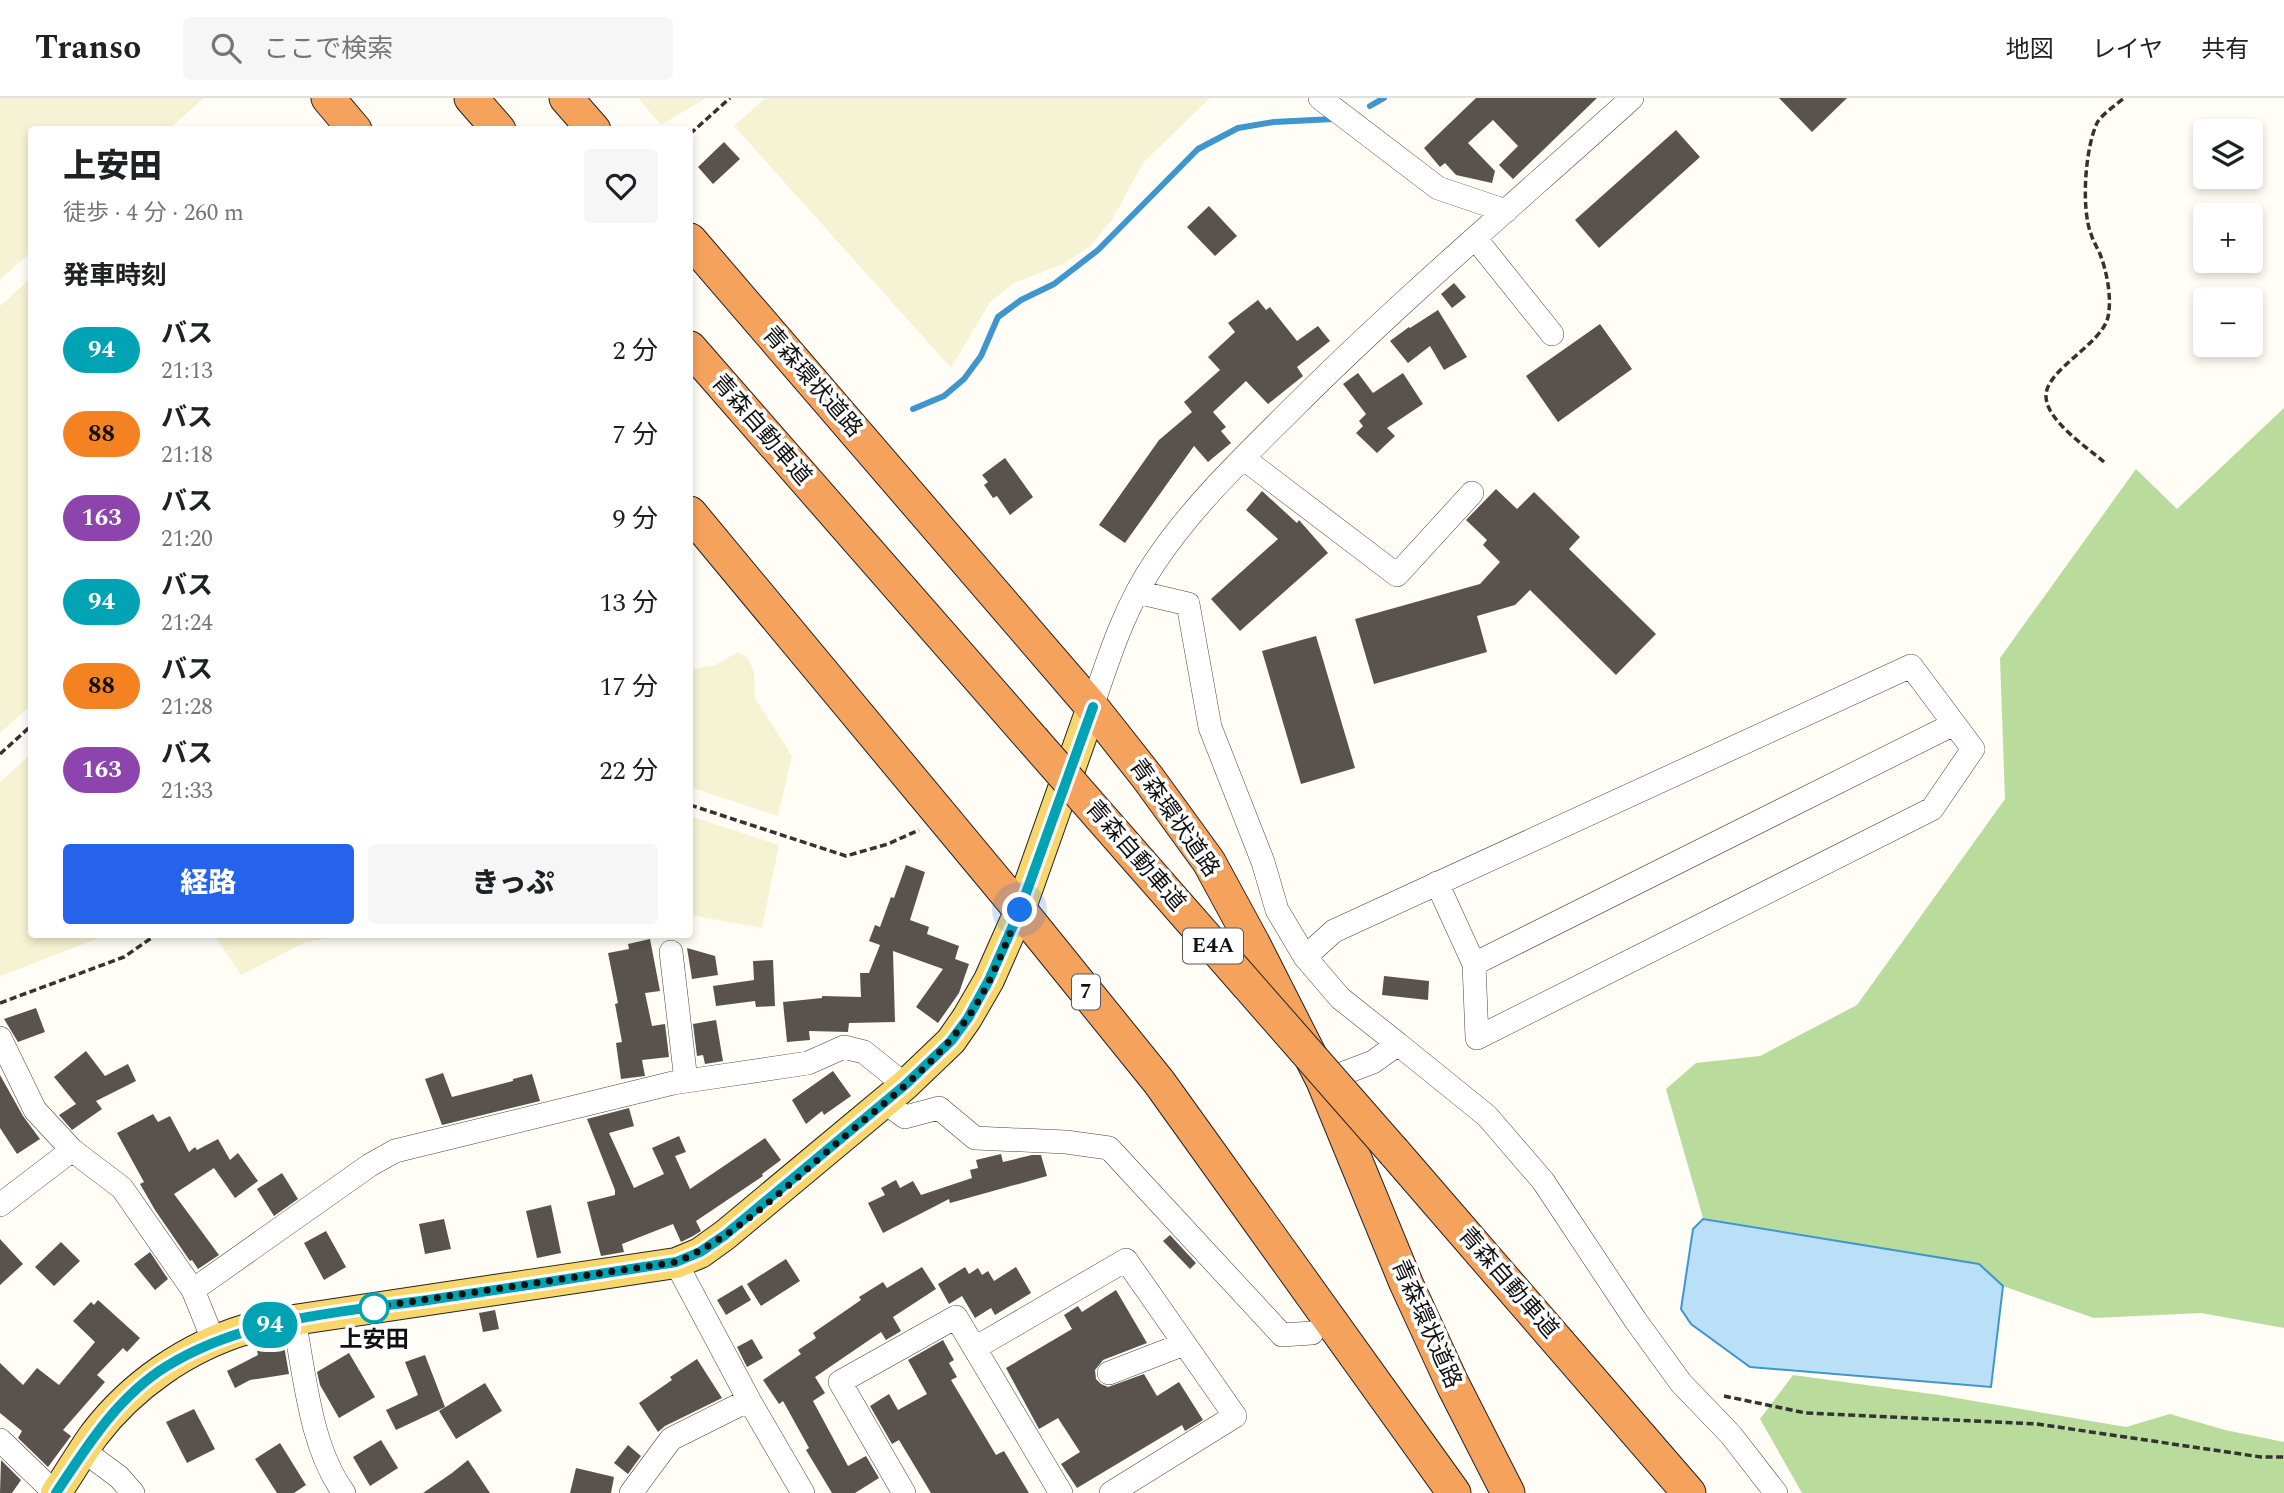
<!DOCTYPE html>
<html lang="ja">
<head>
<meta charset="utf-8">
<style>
  :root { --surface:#fff; --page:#f6f6f6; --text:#202124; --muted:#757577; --line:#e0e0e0; --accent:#2563eb }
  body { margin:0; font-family:Spectral,"Noto Sans JP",serif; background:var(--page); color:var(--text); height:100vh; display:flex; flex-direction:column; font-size:26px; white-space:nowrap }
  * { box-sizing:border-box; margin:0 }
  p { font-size:23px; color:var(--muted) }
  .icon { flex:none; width:38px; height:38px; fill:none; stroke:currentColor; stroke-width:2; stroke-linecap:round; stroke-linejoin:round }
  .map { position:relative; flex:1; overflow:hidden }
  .drawer { position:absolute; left:28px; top:28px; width:665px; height:812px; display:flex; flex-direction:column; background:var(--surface); border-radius:7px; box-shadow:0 4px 10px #0003 }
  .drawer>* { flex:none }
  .badge { padding:0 14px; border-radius:23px; font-size:24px; line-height:46px }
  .fabs { position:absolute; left:2193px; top:21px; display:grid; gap:14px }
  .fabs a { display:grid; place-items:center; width:70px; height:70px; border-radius:7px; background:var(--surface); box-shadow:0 4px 10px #0003; font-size:35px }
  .you { position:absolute; width:35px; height:35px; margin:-18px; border:5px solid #fff; border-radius:50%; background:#1a73e8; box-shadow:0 0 0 10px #1a73e833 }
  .map>.badge { position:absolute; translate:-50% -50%; box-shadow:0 0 0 4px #fff }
  h2 { padding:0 35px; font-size:26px; line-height:63px }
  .round { display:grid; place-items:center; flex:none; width:74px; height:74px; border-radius:7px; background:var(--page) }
  .head { display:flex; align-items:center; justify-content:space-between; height:119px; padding:0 35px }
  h1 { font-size:33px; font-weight:800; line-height:52px }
  .primary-button { display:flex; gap:14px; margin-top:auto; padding:14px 35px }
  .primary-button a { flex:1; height:80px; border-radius:7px; background:var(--accent); color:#fff; font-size:28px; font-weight:800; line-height:80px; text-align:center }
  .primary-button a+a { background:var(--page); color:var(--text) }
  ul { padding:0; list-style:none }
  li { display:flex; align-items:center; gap:21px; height:84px; padding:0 35px }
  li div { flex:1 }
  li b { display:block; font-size:26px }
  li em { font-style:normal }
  li .badge { min-width:77px; font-weight:700; text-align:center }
  header { display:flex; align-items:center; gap:42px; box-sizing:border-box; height:98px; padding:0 35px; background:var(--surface); border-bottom:2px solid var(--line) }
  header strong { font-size:33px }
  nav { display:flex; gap:38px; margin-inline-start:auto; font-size:24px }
  .search { width:490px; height:63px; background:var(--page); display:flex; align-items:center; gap:18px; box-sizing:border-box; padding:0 24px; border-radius:7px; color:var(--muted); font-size:26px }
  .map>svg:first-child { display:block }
  .farmland { fill:#f6f3d4 }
  .forest { fill:#b9dc9c }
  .water { fill:#b9e0f7; stroke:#3f96cf; stroke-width:2 }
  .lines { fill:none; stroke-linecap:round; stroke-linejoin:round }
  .stream { stroke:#3f96cf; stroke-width:6 }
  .building { fill:#5a524d }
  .minor-casing { stroke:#444; stroke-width:24 }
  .major-casing { stroke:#222; stroke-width:32 }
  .highway-casing { stroke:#222; stroke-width:35 }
  .path { stroke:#333; stroke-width:3.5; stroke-dasharray:7 3.5; stroke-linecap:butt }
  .minor { stroke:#fff; stroke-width:23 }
  .major { stroke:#f9d66b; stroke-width:30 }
  .highway { stroke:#f5a25d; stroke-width:33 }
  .highway-bridge-casing { stroke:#222; stroke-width:35; stroke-linecap:butt }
  .highway-bridge { stroke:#f5a25d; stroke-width:33 }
  .line-casing { stroke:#fff; stroke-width:16 }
  .line { stroke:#00a3b4; stroke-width:10 }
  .walk { stroke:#111; stroke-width:7; stroke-dasharray:0 12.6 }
  .stop-dot { fill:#fff; stroke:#00a3b4; stroke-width:3.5 }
  .labels { text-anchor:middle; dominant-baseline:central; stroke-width:7; stroke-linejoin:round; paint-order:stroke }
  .shield { fill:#fff; stroke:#585858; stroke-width:2 }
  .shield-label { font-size:21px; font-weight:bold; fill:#111 }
  .street-label { font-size:23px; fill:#111; stroke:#fff }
  .stop-label { font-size:23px; font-weight:bold; fill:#111; stroke:#fff }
</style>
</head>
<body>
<header>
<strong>Transo</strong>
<div class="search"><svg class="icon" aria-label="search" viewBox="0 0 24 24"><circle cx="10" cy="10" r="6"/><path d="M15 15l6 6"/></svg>ここで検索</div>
<nav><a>地図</a><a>レイヤ</a><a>共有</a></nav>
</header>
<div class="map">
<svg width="2284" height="1395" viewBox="0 0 2284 1395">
  <rect width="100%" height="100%" fill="#fffdf5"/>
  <path class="farmland" d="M0,0h204l-35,31 -137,1 -1,122 -31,28z
    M638,0h68l-45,27z
    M765,0h445l-67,65 -31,57 -23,27 -26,17 -49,19 -24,19 -39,66 -217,-242z
    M31,180v427l-31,28v-427z
    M738,554l9,5 7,14 1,27 37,58 -14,60 -88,-29v-120l4,2 21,-4z
    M31,656l1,180 75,1 -107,41v-194z
    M690,718l89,29 -17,83 -72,-13z
    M214,837h132l-40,7 -65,33z"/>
  <path class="forest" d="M2284,310v920l-83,-15 -107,5 -91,-32 -25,-22 -275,-46 -37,-129 30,-26 64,-7 97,-51 148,-206 -5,-141 136,-189 41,40z
    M1793,1277l146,20 187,32 44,-13 55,16 59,12v51h-482l-42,-74z"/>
  <path class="water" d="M1703,1121l276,45 24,22 -12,101 -241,-20 -59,-43 -10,-15 12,-80z"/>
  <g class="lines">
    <path class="stream" d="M1370,8l14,-8
      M913,311l31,-13 20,-17 17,-23 17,-39 23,-17 33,-16 44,-34 100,-101 40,-21 36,-6 60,-3"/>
  </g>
  <path class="building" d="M1476,0h121l-84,81 -14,-14 19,-19 -25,-26 -25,23 27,28 -3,12 -36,-8 -11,-12 -5,4 -16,-19z
    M1779,0h68l-35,34z
    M1676,32l24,27 -101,91 -24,-28z
    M724,44l16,17 -27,25 -15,-17z
    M1209,108l28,30 -22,20 -28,-29z
    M1454,185l12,14 -14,11 -11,-14z
    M1258,202l8,10 4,-3 27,34 21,-15 12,15 -33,26 6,9 -35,28 -22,-23 -33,31 13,15 -5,4 10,12 -23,19 -14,-16 -69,97 -26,-18 60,-85 33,-28 -8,-10 36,-32 -12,-13 27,-25 -7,-9z
    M1438,212l29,47 -23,13 -14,-24 -22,17 -18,-22 19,-14 1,1z
    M1600,226l32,45 -74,53 -32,-46z
    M1358,275l15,20 30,-20 20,31 -36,24 8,8 -18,17 -21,-20 7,-7 -4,-5 7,-7 -23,-30z
    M1005,360l28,39 -23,18 -13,-19 -4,2 -9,-13 4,-3 -6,-7z
    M1496,391l21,20 17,-17 46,45 -11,12 87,85 -40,41 -86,-85 -15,15 -38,11 10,36 -113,32 -19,-65 125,-35 20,-22 -17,-17 4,-5 -21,-20z
    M1262,393l35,32 2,-3 29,33 -88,78 -29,-32 67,-60 -32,-29z
    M1316,538l39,132 -54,16 -39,-133z
    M906,767l19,7 -15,48 19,7 -2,7 32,12 -4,13 14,5 -10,29 -21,30 -22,-16 27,-38 -50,-18 2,71 -46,1 -1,9 -39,-1 1,9 -23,2 -4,-40 39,-4v-2l39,1 -1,-24h9l11,-28 -11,-4 6,-16 5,2 11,-30 3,1z
    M650,841l10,52 -15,2 7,33 13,-2 4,33 -27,3 3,16 -24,3 -5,-36 6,-1 -7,-38 3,-1 -10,-50 21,-4 -1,-5z
    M687,850l28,8 3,19 -26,4z
    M773,862l2,46 -19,1 -1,-6 -39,5 -3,-20 41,-6 -1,-19z
    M1384,878l45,5 -1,19 -46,-5z
    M36,910l9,24 -27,10 -14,-23z
    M716,922l7,41 -18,3 -2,-9 -6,1 -4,-32z
    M86,953l19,25 23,-12 8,17 -40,20 6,8 -30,21 -13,-15 17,-11 -22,-27z
    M833,973l18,25 -27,19 -2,-4 -16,13 -14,-24z
    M443,975l9,24 61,-16v-2l19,-5 8,27 -98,24 -17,-46z
    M0,977l23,41 17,23 -23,15 -17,-26z
    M629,1010l5,18 -25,7 25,55 30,-14 -12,-26 27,-12 7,16 -11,4 15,33 75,-51 16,22 -19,14 1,2 -67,45 5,10 -8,5 -12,6 -8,-18 -51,20 2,8 -23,4 -14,-54 28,-7v-5l-28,-71z
    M153,1016l5,8 12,-6 19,36 6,-5 2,3 21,-11 12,21 8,-7 20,28 -23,17 -21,-30 -40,26 45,61 -21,14 -6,-9 -2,1 -35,-51 -15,-26 4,-2 -27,-49z
    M1001,1056l2,8 29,-7h9l6,21 -97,27 -1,-4 -66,34 -15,-30 17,-8 -4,-7 15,-8 4,8 13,-7 8,14 51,-17 -2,-8 8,-2 -2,-8z
    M282,1075l16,26 -24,17 -17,-27z
    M551,1107l10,48 -24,5 -11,-47z
    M444,1121l7,30 -26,5 -6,-30z
    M326,1133l20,36 -22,13 -20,-37z
    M1170,1137l26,28 -6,6 -27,-28z
    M0,1141l23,25 -23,21z
    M61,1144l19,19 -26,25 -19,-19z
    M150,1154l18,27 -13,11 -21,-26z
    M786,1161l14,22 -39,25 -14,-22z
    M922,1169l14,22 -43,28 8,14 -15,9 -5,-8 -66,45 10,16 -12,8 35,65 18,-10 13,22 -24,15h-23l-26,-43 3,-2 -26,-47 -4,3 -16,-24 38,-26 -3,-4 18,-12 -3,-5 48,-33 -2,-3 24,-15 4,6z
    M965,1169l4,7 9,-6 4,7 6,-4 6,10 22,-14 15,26 -36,22 -4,-7 -16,10 -13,-22 -13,8 -11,-20z
    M742,1187l9,15 -25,15 -9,-15z
    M1116,1192l31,53 -44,17 -8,10 1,9 5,5 7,3 36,-13 13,22 22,-14 24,38 -18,11 -3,-6 -105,63 -16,-24 19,-12 -22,-34 -19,11 -33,-61 66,-39 -8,-14 14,-9 4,6z
    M98,1202l42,38 -13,14 -4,-4 -26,27 8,7 -42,48 8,6 -23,31 -30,-29 4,-7 -22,-18v-50l23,22 14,-17 22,17 36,-43 -22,-21 18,-19 3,3z
    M495,1212l4,19 -16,3 -4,-19z
    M752,1241l11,19 -16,9 -10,-20z
    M943,1242l11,20 -5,3 8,14 -6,3 45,75 8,-4 25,42h-98l-32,-53 -7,4 -22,-38 19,-12 9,16 29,-16 -19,-34z
    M284,1248l5,28 -39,6 -15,8 -8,-17 31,-16 -1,-5z
    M349,1255l26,44 -36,21 -19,-33 -3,-13z
    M425,1257l20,52 -49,23 -10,-20 32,-15 -13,-33z
    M697,1261l25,39 -57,28 -7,6 -19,-29 33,-23 -2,-3z
    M485,1285l17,28 -46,28 -17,-28z
    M194,1311l21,40 -28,14 -21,-41z
    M381,1342l17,28 -28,18 -17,-29z
    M280,1345l26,42 -12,8h-17l-22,-34z
    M628,1347l13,11 -13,18 -14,-11z
    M1,1362l20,20 -9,13h-12z
    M468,1362l22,33h-67l29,-20z
    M576,1370l38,9 -3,16h-41z"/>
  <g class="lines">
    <g class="minor-casing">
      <path id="minor" d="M1320,0l118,90 68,23
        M1475,140l77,96
        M1243,360l154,117 75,-82
        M1137,494l51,12 22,123 53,135 14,48 28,47 35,41 58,46
        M1092,609c17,-50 33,-101 63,-145 38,-57 89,-105 138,-154 108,-108 225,-207 339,-310
        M671,854l15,129
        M1305,859l29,-26 577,-265 62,83 -41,60 -455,229 -3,-74 -37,-81
        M1474,866l480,-240
        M0,940l35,72 37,40 50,38 71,102 21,52
        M1323,983l50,-19 25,-18 89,72 56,65 93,140 45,62 50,52 45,58
        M884,1004l21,15 34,-9 36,30 91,4 43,6 173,187 30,-2
        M0,1107l72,-55
        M676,1165l73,137 54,93
        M193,1192l177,-125 25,-14 278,-68 135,-20 36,-16 20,5 41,33
        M294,1222c11,55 16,127 50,173
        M975,1250l151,-88 109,156 -124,77
        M1109,1275l75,-29
        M0,1342l55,53
        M84,1353l35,26 14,16
        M631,1395l40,-54 78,-39
        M904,1395l-64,-111 116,-65 105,176"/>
    </g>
    <g class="major-casing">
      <path id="major" d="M56,1395c13,-19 25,-40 38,-58 38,-50 93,-88 153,-106 15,-4 32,-6 47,-9l382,-57 24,-10 25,-18 180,-150 46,-44 16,-23 22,-38 31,-70 72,-203"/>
    </g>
    <g class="highway-casing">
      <path id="highway" d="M328,0l27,32
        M471,0l28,32
        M566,0l28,32
        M690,142l402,467 56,71 61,84 44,81 70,138 83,202 47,102 55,108
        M690,250l343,392
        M690,415l330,397 139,172 295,411
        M1394,1054l295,341"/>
    </g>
    <path class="path" d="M690,36l40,-36
      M2104,364c-17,-15 -59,-42 -58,-67 1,-26 56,-51 62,-78 4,-19 -1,-45 -8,-63 -3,-7 -7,-13 -9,-20 -10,-26 -6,-85 6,-111 5,-9 19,-18 27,-25
      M0,656l32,-29
      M690,707l156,51 42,-12 31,-14
      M0,905l124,-46 33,-23
      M1724,1298l82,17 231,11 224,33h23"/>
    <use href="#minor" class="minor"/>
    <use href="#major" class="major"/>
    <use href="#highway" class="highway"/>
    <g class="highway-bridge-casing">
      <path id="highway-bridge" d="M1033,642l361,412"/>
    </g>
    <use href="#highway-bridge" class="highway-bridge"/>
  </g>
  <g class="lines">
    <g class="line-casing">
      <path id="line" d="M56,1395c31,-47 62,-97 111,-127 78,-48 173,-54 261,-66 83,-12 165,-25 248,-38l24,-10 25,-17 180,-150 46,-44 17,-23 21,-38 31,-70 73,-203"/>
    </g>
    <use href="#line" class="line"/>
    <path class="walk" d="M374,1210l-12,1 314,-47c59,-24 114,-79 162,-120 44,-38 94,-74 128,-122 24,-33 38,-73 54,-110"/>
  </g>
  <circle class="stop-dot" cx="374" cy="1210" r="14"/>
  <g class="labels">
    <g class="shield">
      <rect x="1183" y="830.5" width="60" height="35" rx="5"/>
      <rect x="1072" y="876.5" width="28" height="35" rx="5"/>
    </g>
    <g class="shield-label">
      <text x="1213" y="848">E4A</text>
      <text x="1086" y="894">7</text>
    </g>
    <g class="street-label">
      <text transform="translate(812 284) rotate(49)">青森環状道路</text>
      <text transform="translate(761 332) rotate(49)">青森自動車道</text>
      <text transform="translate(1174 720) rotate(55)">青森環状道路</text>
      <text transform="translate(1135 758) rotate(49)">青森自動車道</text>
      <text transform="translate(1508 1185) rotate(49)">青森自動車道</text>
      <text transform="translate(1426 1226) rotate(66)">青森環状道路</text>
    </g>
    <g class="stop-label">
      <text x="374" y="1242">上安田</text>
    </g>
  </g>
</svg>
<div class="fabs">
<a><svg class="icon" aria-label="layers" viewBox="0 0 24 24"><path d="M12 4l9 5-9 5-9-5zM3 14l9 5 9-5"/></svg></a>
<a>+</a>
<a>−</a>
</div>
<div class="you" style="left:1020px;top:812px"></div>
<b class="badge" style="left:270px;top:1227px;background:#00a3b4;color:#fff">94</b>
<section class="drawer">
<div class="head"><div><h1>上安田</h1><p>徒歩 · 4 分 · 260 m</p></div><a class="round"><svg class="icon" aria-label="heart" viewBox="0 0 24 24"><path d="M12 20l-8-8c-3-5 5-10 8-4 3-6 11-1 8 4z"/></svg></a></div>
<h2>発車時刻</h2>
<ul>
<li><span class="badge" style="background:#00a3b4;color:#fff">94</span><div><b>バス</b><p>21:13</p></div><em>2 分</em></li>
<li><span class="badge" style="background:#f58220;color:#111">88</span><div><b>バス</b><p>21:18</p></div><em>7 分</em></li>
<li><span class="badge" style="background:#8e44ad;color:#fff">163</span><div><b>バス</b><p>21:20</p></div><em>9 分</em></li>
<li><span class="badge" style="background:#00a3b4;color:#fff">94</span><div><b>バス</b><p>21:24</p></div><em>13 分</em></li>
<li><span class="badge" style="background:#f58220;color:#111">88</span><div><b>バス</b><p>21:28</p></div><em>17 分</em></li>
<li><span class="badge" style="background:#8e44ad;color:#fff">163</span><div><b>バス</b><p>21:33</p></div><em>22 分</em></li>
</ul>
<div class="primary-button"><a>経路</a><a>きっぷ</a></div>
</section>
</div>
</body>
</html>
